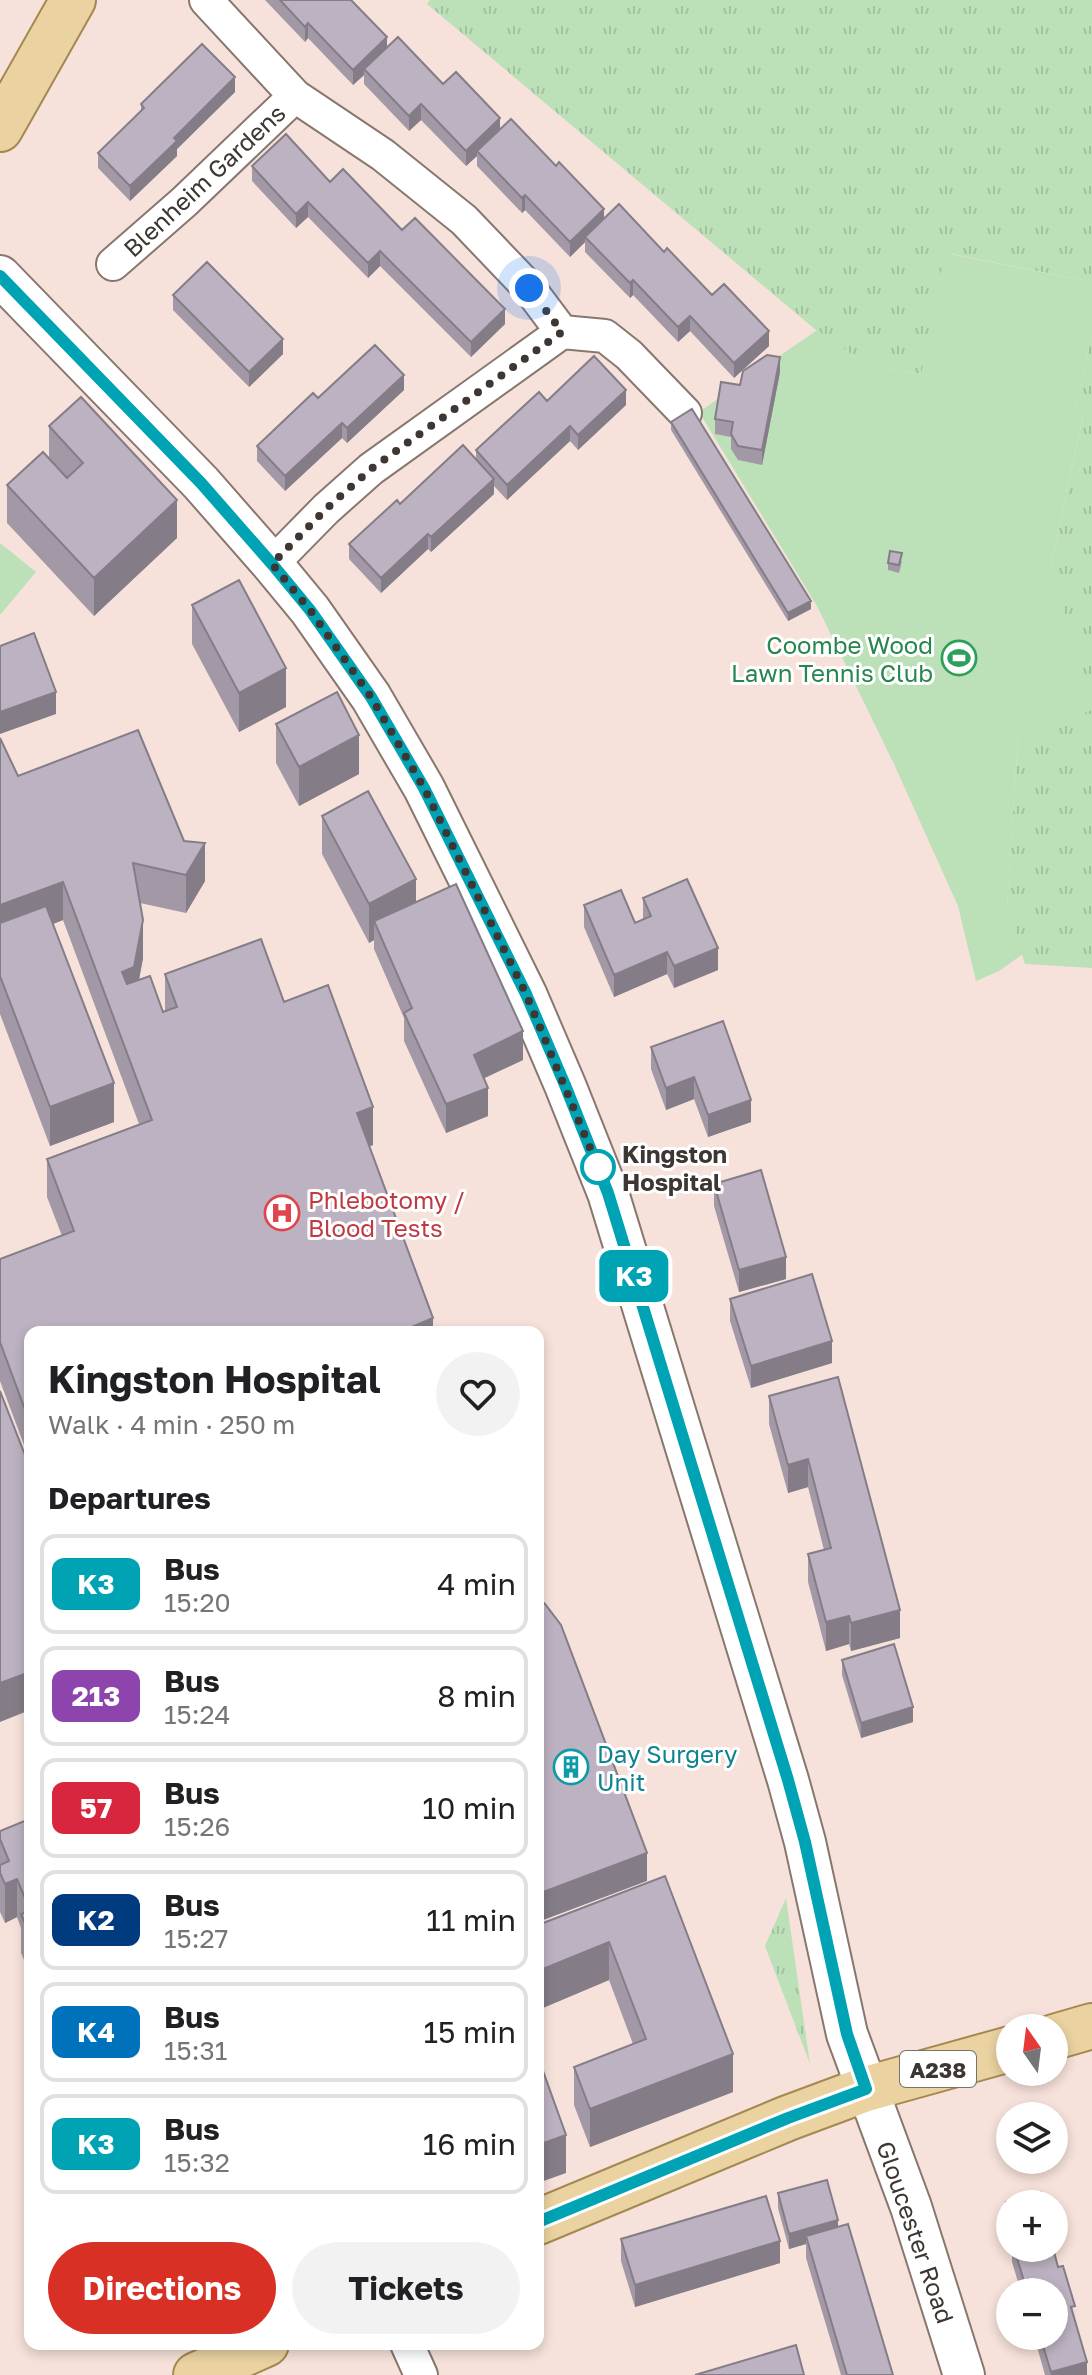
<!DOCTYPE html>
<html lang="en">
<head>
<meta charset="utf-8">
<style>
  :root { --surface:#fff; --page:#f2f2f2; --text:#202124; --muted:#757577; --line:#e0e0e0; --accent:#d93025 }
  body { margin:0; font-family:"Golos Text",sans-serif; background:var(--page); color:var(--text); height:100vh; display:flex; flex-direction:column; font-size:30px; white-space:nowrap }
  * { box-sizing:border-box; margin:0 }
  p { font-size:26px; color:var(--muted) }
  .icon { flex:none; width:44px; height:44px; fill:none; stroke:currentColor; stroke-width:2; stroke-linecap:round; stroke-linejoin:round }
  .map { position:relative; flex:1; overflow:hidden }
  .sheet { position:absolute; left:24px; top:1326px; width:520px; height:1024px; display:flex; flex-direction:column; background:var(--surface); border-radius:16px; box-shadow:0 4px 12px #0003 }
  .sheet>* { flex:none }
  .badge { padding:0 16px; border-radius:12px; font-size:28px; line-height:52px }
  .needle { width:52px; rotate:346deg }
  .tools { position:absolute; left:996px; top:2014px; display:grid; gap:16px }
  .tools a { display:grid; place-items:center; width:72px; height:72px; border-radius:50%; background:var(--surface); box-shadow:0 4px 12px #0003; font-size:40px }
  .you { position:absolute; width:40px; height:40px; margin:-20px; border:6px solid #fff; border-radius:50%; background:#1a73e8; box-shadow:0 0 0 12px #1a73e833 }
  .map>.badge { position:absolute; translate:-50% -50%; box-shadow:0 0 0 4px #fff }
  h2 { padding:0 24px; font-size:30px; line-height:72px }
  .round { display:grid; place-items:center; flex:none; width:84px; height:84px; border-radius:42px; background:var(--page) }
  .headline { display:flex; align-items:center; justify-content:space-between; height:136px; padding:0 24px }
  h1 { font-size:38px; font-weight:700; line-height:60px }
  .button { display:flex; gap:16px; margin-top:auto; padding:16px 24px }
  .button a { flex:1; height:92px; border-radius:48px; background:var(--accent); color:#fff; font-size:32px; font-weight:700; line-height:92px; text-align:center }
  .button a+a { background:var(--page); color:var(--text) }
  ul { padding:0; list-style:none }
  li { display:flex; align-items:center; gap:24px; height:100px; margin:0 16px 12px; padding:0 8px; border:4px solid var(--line); border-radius:16px }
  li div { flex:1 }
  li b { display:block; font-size:30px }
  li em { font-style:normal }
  li .badge { min-width:88px; font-weight:700; text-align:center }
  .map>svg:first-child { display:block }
  .grass { fill:url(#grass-tufts) }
  .park { fill:#bce0b8 }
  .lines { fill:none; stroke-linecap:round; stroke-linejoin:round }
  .minor-casing { stroke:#88776f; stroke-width:36 }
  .tertiary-casing { stroke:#88776f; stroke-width:44 }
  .primary-casing { stroke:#a48851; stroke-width:48 }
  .minor { stroke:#fff; stroke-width:32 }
  .tertiary { stroke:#fff; stroke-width:40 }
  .primary { stroke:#ead2a1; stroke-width:44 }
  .wall { fill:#a399a6 }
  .shaded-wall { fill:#847d87 }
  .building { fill:#bdb2c1; stroke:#847d87; stroke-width:2 }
  .line-casing { stroke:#fff; stroke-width:18 }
  .line { stroke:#00a3b4; stroke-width:12 }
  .walk { stroke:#3d3632; stroke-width:8; stroke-dasharray:0 14.4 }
  .stop-dot { fill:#fff; stroke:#00a3b4; stroke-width:4 }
  .labels { text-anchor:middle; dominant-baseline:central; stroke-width:6; stroke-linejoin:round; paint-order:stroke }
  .shield { fill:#fff; stroke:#777270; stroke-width:2 }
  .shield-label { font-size:22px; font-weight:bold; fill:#3d3632 }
  .street-label { font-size:24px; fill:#3d3632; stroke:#fff }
  .leisure-label { font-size:24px; fill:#27864d; stroke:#fff; text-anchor:end }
  .stop-label { font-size:24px; font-weight:bold; fill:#3d3632; stroke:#fff; text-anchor:start }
  .health-label { font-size:24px; fill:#be3a42; stroke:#fff; text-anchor:start }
  .culture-label { font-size:24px; fill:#0d838f; stroke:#fff; text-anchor:start }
</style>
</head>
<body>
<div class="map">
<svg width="1092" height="2375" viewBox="0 0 1092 2375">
  <defs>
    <pattern id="grass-tufts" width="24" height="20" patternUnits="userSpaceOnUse" patternTransform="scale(2)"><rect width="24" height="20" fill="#bce0b8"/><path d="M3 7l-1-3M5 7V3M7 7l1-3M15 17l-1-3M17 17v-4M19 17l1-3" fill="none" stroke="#a2c19f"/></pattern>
  </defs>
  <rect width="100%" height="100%" fill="#f6e2da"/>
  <path class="grass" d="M430,0h662v282l-140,-28 -31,120 -49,-8 -11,-5 -45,-31 -389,-326z
    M1092,335v633l-67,-4 -18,-57 11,-170 73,-28 -41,-138 33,-155 -9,-2z
    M786,1898l24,166 -45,-118z"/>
  <path class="park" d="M945,253l147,29v53l-18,79 9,1 -33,156 42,139 -74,27 -11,170 16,47 -24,17 -23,10 -18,-75 -64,-142 -77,-158 -118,-194 118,-82 44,31 11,5 49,8z
    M0,543l36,29 -36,43z"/>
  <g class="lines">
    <g class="minor-casing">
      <path id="minor" d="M206,0l89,96 88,59 81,65 65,68 33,44 43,4 24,19 56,58
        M113,264l71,-62 111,-106
        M272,564l54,-55 45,-40 191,-137
        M407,2344l14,31"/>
    </g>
    <g class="tertiary-casing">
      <path id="tertiary" d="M0,276l201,207 71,81 38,46 61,87 53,91 102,206 39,91 43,108 180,587 17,62 42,192 64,173 53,168"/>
    </g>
    <g class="primary-casing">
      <path id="primary" d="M0,129l73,-129
        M1054,2037l38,-11
        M538,2222l250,-104 78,-29 144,-40
        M196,2375l70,-31"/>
    </g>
    <use href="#minor" class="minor"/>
    <use href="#tertiary" class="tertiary"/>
    <use href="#primary" class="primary"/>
  </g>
  <path class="wall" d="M265,0h86l36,47 56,37 57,45 104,90 60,33 105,94 -35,32 -44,-47 -12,11 -45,-47 -3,3 -45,-46v-10l-15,15 -45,-47 -3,3 -45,-47v-10l-11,10 -45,-46 -12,11 -45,-47v-9l-11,10 -45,-47 -3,4z
    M235,92l-58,57v7l-47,45 -32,-33v-15l43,-42v-7z
    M252,166l78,16 72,48 103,94 -34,33 -91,-91 -12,12 -60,-61 -12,11 -44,-47z
    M173,295l110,59 -34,33 -76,-77z
    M780,372l-18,93 -24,-5 -7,-11v-12l-16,-3v-15l25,-34z
    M404,390l-57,53 -5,-5 -57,53 -28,-30v-15l61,-48z
    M547,401l79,4 -48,45 -8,-9 -63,59 -13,-14v8l-63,58 -3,-3 -47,44 -32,-34v-15l51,-40 76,-45v-9z
    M671,422l140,187 -23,12 -117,-191z
    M49,426l128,112 -83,78 -87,-93v-38l42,-27z
    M902,561l-3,12 -11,-3v-7z
    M192,605l94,102 -47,25 -47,-88z
    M276,724l83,50 -60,32 -23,-43z
    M0,738l18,38 166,65 21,40 -19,32 -46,-10 3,55 -4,22 24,32 2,-1v-37l119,28 89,143 -4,2 64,185h-403v129l-30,-80v-122l62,-23 -15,-39v-38l92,-35 -76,-204 -10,4 61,198 -64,24 -50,-132z
    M322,816l94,86 107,158 -39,18 4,38 -42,17 -42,-92v-23l-30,-69v-9l-5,3 -47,-89z
    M643,898l75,72 -44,18 -7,-14 -53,23 -30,-70v-22l51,18 8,-3z
    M723,1021l28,101 -43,15 -14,-38 -28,11 -15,-41v-22z
    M714,1184l72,95 -47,13 -25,-86z
    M730,1299l102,64 -81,25 -21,-67z
    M838,1377l62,261 -49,13 -2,-7 -23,7 -18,-69v-28l16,-4 -16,-63 -20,6 -19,-69v-28z
    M842,1660l71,62 -52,16 -19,-63z
    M30,1827v147l-9,-21v-25l-4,-11 -12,6 -5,-11v-81z
    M665,1876l68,216 -143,55 -16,-42v-38l59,-23 -24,-64 -71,30v-85z
    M778,2193l60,34 55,148h-52l-35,-117v-14l-17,5 -11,-41z
    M1006,2202l4,2v36l-4,-16z
    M621,2239l159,24 -145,44 -14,-46z
    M1012,2248h41l22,71 12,56h-42l-11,-39h20v-44h-33l-9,-30z"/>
  <path class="shaded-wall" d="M308,23v15l-3,4v-15z
    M387,37v15l-23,17v6l-11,10v-15z
    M235,77v15l-58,57v7l-47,45v-15l44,-48z
    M421,104v16l-12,11v-15z
    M500,118v15l-23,18v5l-11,10v-15z
    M525,195v15l-3,3v-15z
    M308,202v15l-12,11v-14z
    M604,209v15l-19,13v5l-15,15v-15z
    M380,251v15l-12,12v-15z
    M633,280v15l-3,3v-15z
    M505,309v15l-34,33v-15z
    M690,316v15l-12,11v-15z
    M769,331v15l-35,32v-15z
    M283,339v15l-34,33v-15z
    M780,357v15l-18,93v-15z
    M404,375v15l-57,53v-15z
    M626,390v15l-48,45v-15z
    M342,423v15l-57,53v-15z
    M570,426v15l-63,59v-15z
    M494,479v15l-63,58v-15z
    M177,500v38l-83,78v-38z
    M428,534v15l-47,44v-15z
    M811,601v8l-23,12v-8z
    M286,668v39l-47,25v-39z
    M56,692v22l-56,20v-22z
    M359,735v39l-60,32v-39z
    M205,843v38l-19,32v-38z
    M416,879v39l-42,3v19l-5,3v-39z
    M63,882v38l-63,24v-39z
    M143,920v38l-9,48 -12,-34z
    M718,948v22l-44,18v-22z
    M667,952v22l-53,23v-22z
    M523,1031v29l-49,23v-28z
    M694,1077v22l-28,11v-22z
    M114,1083v39l-64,24v-39z
    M488,1088v28l-42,17v-29z
    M751,1100v22l-43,15v-22z
    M373,1107v38l-16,6v-38z
    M786,1257v22l-47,13v-22z
    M433,1318v14h-33z
    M832,1341v22l-81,25v-22z
    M808,1459v28l-20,6v-28z
    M900,1610v28l-49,13v-28z
    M849,1616v28l-23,7v-29z
    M30,1672v38l-30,12v-39z
    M913,1707v15l-52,16v-15z
    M647,1853v28l-109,41v-28z
    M17,1879v38l-12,6v-39z
    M609,1942v38l-71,30v-39z
    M733,2054v38l-143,55v-38z
    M566,2135v38l-28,10v-38z
    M838,2220v15l-32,1v8l-17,5v-15z
    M780,2241v22l-145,44v-22z
    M1028,2279v13h-4v-11z
    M1087,2362v13h-36v-3z"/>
  <path class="building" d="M280,0h71l36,37 -34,33 -45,-47 -3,4z
    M398,37l45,47 13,-12 44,46 -34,33 -45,-47 -12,12 -45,-47z
    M202,44l33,33 -61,61 3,3 -47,45 -32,-33 46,-45 -3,-4z
    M511,119l45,47 3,-4 45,47 -34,33 -45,-47 -3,3 -45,-47z
    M286,134l44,48 13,-13 59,61 13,-12 90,91 -34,33 -91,-91 -12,12 -60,-61 -12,12 -44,-48z
    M619,204l45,48 3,-4 45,47 12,-11 45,47 -35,32 -44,-47 -12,11 -45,-47 -3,3 -45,-46z
    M207,262l76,77 -34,33 -76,-77z
    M375,345l29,30 -57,53 -5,-5 -57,53 -28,-30 56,-53 5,5z
    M767,355l13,2 -18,93 -24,-4 -7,-12 2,-12 -18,-3 6,-37 19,3 3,-14z
    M594,356l32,34 -48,45 -8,-9 -63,59 -31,-35 63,-58 8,9z
    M81,397l96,103 -83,78 -87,-93 36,-33 24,26 16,-15 -34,-37z
    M692,409l119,192 -23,12 -117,-191z
    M463,445l31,34 -63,58 -3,-3 -47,44 -32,-34 48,-44 3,4z
    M890,551l12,2 -3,12 -11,-2z
    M239,580l47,88 -47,25 -47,-88z
    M34,633l22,59 -56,20v-66z
    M337,692l22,43 -60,32 -23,-43z
    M138,730l46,111 21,2 -19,32 -53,-12 10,57 -9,47 -12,5 5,12 23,-8 13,36 14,-5 -12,-33 96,-35 23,63 44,-17 45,122 -16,6 76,205 -33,14h-370v91l-30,-81v-83l74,-28 -27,-72 105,-39 -89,-238 -63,23v-167l18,38z
    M368,791l48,88 -47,25 -47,-88z
    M687,879l31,69 -44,18 -7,-14 -53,23 -30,-70 37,-15 14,33 16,-7 -8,-18z
    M456,884l67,147 -49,24 14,33 -42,16 -42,-91 8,-5 -38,-87z
    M46,906l68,177 -64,24 -50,-131v-53z
    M723,1021l28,79 -43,15 -14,-38 -28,11 -15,-41z
    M761,1170l25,87 -47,13 -25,-86z
    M812,1274l20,67 -81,25 -21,-67z
    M838,1377l62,233 -49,13 -2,-7 -23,6 -18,-68 23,-6 -23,-89 -20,6 -19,-69z
    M0,1391l30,77v204l-30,11z
    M538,1598l7,6 16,21 86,228 -109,41z
    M894,1644l19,63 -52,16 -19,-63z
    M27,1820l3,7v83l-13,-31 -12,5 -5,-11v-8l9,-4 -9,-22v-8z
    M665,1876l68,178 -143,55 -16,-42 72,-28 -37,-97 -71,29v-46z
    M30,1911v24l-9,-21z
    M538,2057l28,78 -28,10z
    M827,2180l11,40 -49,14 -11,-41z
    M1041,2192l4,12h-35v14l-4,-16z
    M766,2196l14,45 -145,44 -14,-46z
    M848,2224l45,151h-46l-41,-139z
    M1014,2248h39l5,19 5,-1 12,40 -4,1 16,55 -36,10 -11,-36h14v-44h-23l-3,-13 -4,2z
    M796,2345l8,30h-109z"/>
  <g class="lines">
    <g class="line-casing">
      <path id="line" d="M0,276l201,207 71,81 38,46 61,87 53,91 102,206 39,91 43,108 180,587 17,62 42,192 19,55 -78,29 -250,104"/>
    </g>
    <use href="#line" class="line"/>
    <path class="walk" d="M529,288l33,44 -191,137 -45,40 -54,55 38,46 61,87 53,91 102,206 72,173"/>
  </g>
  <defs>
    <g id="stadium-ring" transform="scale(1.8)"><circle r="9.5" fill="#fff" stroke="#2e9e5b" stroke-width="1.5"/><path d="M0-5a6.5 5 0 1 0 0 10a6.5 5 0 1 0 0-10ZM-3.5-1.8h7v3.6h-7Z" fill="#2e9e5b"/></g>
    <g id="hospital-ring" transform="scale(1.8)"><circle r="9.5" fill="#fff" stroke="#e0444e" stroke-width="1.5"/><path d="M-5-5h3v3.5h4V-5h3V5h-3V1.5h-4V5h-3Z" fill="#e0444e"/></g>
    <g id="building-ring" transform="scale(1.8)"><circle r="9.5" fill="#fff" stroke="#0f9aa8" stroke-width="1.5"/><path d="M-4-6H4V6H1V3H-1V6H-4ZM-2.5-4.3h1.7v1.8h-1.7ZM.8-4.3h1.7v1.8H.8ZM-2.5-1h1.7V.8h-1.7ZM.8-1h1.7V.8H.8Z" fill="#0f9aa8"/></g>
  </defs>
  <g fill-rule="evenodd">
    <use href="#stadium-ring" x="959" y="658"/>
    <use href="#hospital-ring" x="282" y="1213"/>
    <use href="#building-ring" x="571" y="1767"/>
  </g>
  <circle class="stop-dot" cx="598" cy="1167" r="16"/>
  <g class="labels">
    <rect class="shield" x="900" y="2051" width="76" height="36" rx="6"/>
    <g class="shield-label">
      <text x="938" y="2069">A238</text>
    </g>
    <g class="street-label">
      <text transform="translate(204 180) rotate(-43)">Blenheim Gardens</text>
      <text transform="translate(916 2232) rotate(71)">Gloucester Road</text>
    </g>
    <g class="leisure-label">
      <text x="933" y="644">Coombe Wood<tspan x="933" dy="28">Lawn Tennis Club</tspan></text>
    </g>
    <g class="stop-label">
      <text x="622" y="1153">Kingston<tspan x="622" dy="28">Hospital</tspan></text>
    </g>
    <g class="health-label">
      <text x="308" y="1199">Phlebotomy /<tspan x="308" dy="28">Blood Tests</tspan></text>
    </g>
    <g class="culture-label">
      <text x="597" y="1753">Day Surgery<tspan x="597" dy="28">Unit</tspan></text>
    </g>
  </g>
</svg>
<div class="tools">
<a><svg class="needle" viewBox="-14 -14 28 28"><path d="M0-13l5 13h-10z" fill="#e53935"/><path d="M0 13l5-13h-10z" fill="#757577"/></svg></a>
<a><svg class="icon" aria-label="layers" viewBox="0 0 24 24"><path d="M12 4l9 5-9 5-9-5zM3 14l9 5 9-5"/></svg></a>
<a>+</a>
<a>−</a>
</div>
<div class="you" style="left:529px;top:288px"></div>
<b class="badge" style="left:634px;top:1276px;background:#00a3b4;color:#fff">K3</b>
<section class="sheet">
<div class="headline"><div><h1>Kingston Hospital</h1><p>Walk · 4 min · 250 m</p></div><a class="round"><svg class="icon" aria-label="heart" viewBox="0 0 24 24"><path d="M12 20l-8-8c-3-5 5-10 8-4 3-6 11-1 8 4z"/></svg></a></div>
<h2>Departures</h2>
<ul>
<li><span class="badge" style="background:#00a3b4;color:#fff">K3</span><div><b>Bus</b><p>15:20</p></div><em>4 min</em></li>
<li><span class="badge" style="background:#8e44ad;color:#fff">213</span><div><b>Bus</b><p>15:24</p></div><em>8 min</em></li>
<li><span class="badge" style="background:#d7263d;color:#fff">57</span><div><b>Bus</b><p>15:26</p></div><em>10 min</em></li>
<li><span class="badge" style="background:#003b80;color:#fff">K2</span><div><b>Bus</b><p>15:27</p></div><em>11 min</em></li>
<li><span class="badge" style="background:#0072bc;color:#fff">K4</span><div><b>Bus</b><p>15:31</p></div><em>15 min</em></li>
<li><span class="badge" style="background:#00a3b4;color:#fff">K3</span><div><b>Bus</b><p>15:32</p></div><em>16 min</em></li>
</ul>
<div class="button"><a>Directions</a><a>Tickets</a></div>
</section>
</div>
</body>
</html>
